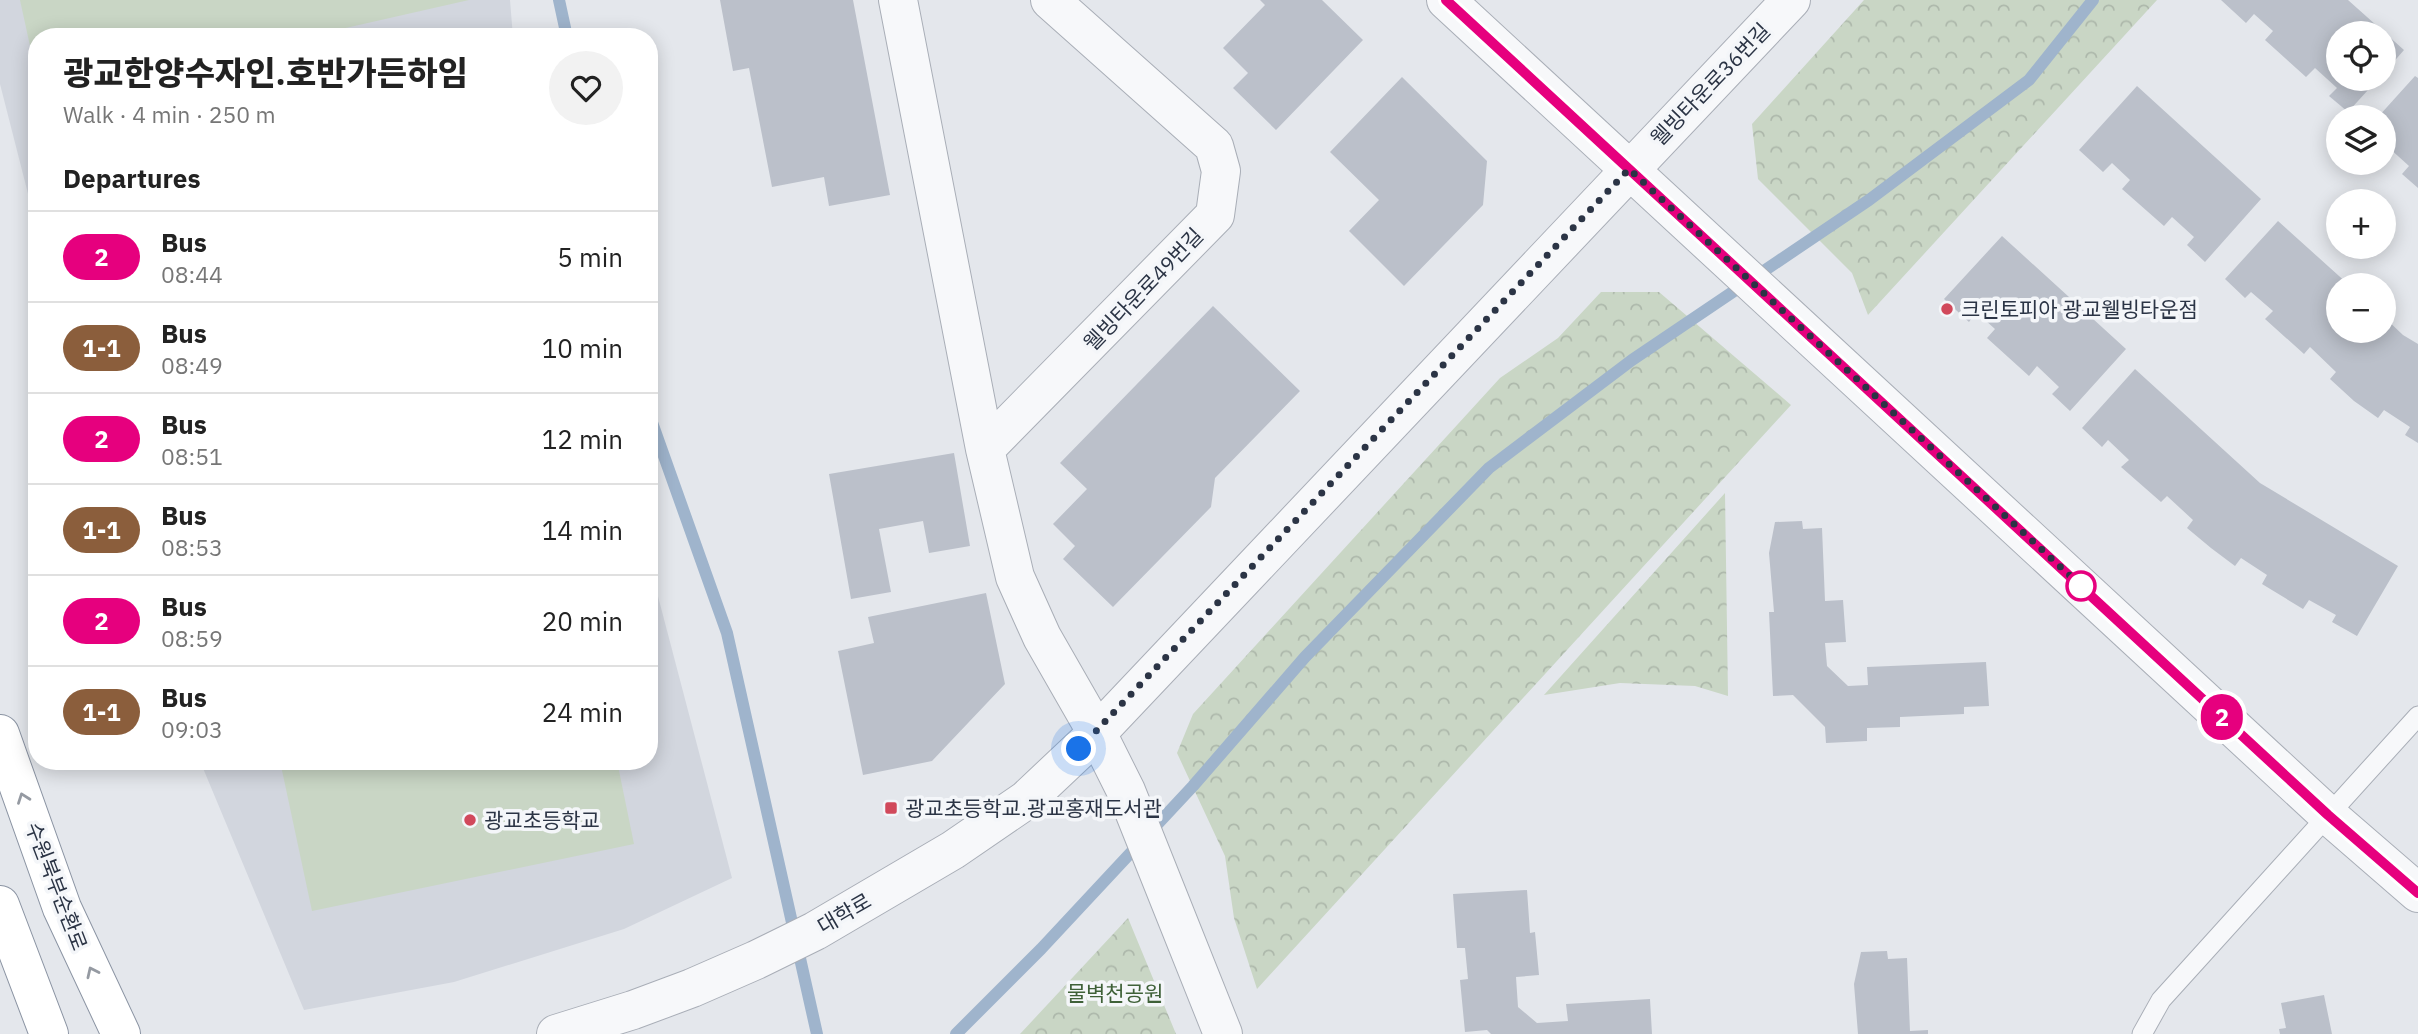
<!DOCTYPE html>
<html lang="en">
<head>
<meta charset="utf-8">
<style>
  :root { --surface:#fff; --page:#f2f2f2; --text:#222; --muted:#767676; --line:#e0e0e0 }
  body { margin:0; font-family:"IBM Plex Sans","Noto Sans KR",sans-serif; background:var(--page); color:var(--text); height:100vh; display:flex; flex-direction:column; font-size:26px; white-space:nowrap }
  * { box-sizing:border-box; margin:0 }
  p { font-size:23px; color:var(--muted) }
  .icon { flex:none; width:38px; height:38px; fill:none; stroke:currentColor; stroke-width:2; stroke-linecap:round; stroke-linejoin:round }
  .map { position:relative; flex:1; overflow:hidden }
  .side { position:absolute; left:28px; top:28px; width:630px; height:742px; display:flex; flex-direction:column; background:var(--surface); border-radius:28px; box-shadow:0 4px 18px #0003 }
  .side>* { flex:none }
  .badge { padding:0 14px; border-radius:23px; font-size:24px; line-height:46px }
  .controls { position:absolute; left:2326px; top:21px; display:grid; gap:14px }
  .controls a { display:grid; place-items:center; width:70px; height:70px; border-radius:50%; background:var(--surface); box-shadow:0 4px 18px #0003; font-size:35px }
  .you { position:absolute; width:35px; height:35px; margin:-18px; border:5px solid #fff; border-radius:50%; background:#1a73e8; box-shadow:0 0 0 10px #1a73e833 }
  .map>.badge { position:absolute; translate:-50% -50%; box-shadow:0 0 0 4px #fff }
  h2 { padding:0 35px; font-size:26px; line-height:63px }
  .round { display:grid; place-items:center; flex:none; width:74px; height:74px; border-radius:37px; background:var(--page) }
  .headline { display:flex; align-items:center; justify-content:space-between; height:119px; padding:0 35px }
  h1 { font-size:33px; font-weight:800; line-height:52px }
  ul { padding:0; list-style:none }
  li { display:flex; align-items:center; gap:21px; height:91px; padding:0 35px; border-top:2px solid var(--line) }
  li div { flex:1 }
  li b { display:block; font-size:26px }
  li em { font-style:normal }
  li .badge { min-width:77px; font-weight:700; text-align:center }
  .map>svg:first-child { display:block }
  .built { fill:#d2d6de }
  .park { fill:url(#park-crowns) }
  .pitch { fill:#c9d6c5 }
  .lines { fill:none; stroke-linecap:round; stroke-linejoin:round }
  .stream { stroke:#9fb4cc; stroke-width:12 }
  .building { fill:#bbc0ca }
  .service-casing { stroke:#a9aeb7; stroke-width:21 }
  .minor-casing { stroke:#a9aeb7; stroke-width:40 }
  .tertiary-casing { stroke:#a9aeb7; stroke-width:40 }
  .trunk-casing { stroke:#8b94a3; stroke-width:40 }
  .service { stroke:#f7f8fa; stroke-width:19 }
  .minor { stroke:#f7f8fa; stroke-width:38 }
  .tertiary { stroke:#f7f8fa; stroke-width:38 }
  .trunk { stroke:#fff; stroke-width:38 }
  .oneway { stroke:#959aa2 }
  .line-casing { stroke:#fff; stroke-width:16 }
  .line { stroke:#e6007e; stroke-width:10 }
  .walk { stroke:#2b3445; stroke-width:7; stroke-dasharray:0 12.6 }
  .poi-dot { fill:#d1495b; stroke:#f4f6f9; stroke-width:2.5 }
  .stop-dot { fill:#fff; stroke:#e6007e; stroke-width:3.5 }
  .labels { text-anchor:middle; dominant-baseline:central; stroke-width:7; stroke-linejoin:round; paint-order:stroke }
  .street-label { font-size:21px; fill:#2b3445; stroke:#f4f6f9 }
  .poi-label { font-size:21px; fill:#2b3445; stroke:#f4f6f9; text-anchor:start }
  .park-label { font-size:21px; fill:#3f6138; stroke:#f4f6f9 }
</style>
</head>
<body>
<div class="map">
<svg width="2418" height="1034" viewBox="0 0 2418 1034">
  <defs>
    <pattern id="park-crowns" width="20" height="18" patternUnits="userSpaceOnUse" patternTransform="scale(1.75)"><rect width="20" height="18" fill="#c9d6c5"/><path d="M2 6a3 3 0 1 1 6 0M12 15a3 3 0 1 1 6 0" fill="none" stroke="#adb8ab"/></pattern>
  </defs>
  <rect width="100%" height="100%" fill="#e4e7ec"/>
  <path class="built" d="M0,0h510l3,37h-476v192l-37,-145z
    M649,562l83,316 -108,51 -170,53 -150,28 -104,-249h449z"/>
  <path class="park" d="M1864,0h293l-289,315 -16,-42 -94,-94 -6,-55z
    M1601,292h58l132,113 -534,584 -23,-71 -9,-62 -48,-103 16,-39 307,-336 58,-40z
    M1725,493l3,203 -33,-10 -75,-3 -76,12z
    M1128,918l48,116h-156z"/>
  <path class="pitch" d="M20,0h449l-163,37h-269v41z
    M280,761h337l17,83 -322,67z"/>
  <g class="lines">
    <path class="stream" d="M559,0l8,37
      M649,414l78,219 90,401
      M956,1034l85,-85 152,-163 112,-129 184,-189 143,-108 237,-160 160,-120 64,-80"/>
  </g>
  <path class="building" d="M720,0h133l37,195 -61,11 -5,-29 -52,10 -23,-119 -16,3z
    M1260,0h62l41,40 -87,90 -43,-42 15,-15 -25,-25 42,-43z
    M2221,0h127l56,50 -20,23v-40h-46v46h40l-30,33 -19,-16 8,-8 -22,-20 -9,9 -41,-37 8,-9 -19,-17 -8,9z
    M2415,76l3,2v110l-16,-14 7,-8 -21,-19 -4,5v-35h-6z
    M1402,77l85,84 -4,44 -79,81 -55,-55 30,-31 -49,-48z
    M2137,86l124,113 -56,63 -18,-17 7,-8 -22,-20 -8,9 -42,-37 8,-9 -18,-17 -9,9 -24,-22z
    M2278,221l71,64h-11v46h46v-14l19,18 15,9v99l-13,-8 5,-8 -26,-17 -6,8 -24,-17 -24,-22 6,-7 -26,-25 -6,7 -39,-35 8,-8 -22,-19 -6,6 -20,-19z
    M2002,236l124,113 -56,62 -18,-17 7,-7 -22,-21 -8,10 -42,-38 8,-9 -19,-17 -7,10 -25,-23z
    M1213,306l87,85 -85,87 -4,29 -98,100 -50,-48 12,-13 -22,-22 34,-35 -27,-26z
    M2135,369l125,114 138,83 -41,70 -25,-14 4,-7 -27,-15 -6,9 -41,-25 5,-9 -26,-17 -6,8 -24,-18 -24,-20 6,-8 -26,-24 -6,6 -40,-35 8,-7 -21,-20 -6,7 -20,-19z
    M954,453l16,93 -41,7 -6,-32 -44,8 12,63 -40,7 -22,-125z
    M1802,521l1,8 19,-1 3,73 18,-1 3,42 -21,1 2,23 21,20 20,-1 -1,-18 119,-5 3,44 -25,1v7l-64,3v10l-33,1v13l-41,2 -1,-16 -32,-32 -20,1 -4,-84h5l-5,-59 6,-31z
    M986,593l19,91 -73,77 -69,14 -25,-124 36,-8 -6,-26z
    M1527,890l3,43 5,-1 4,43 -23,2 2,30 19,16 31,-2 -2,-17 84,-5 2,35h-161l-4,-4 -22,2 -5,-52 8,-1 -3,-31h-8l-4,-54z
    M1887,951l1,8 19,-1 3,73 18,-1v4h-70l-4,-50 7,-32z
    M2324,995l8,39h-52l-1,-5 7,-1 -5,-25z"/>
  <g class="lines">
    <g class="service-casing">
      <path id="service" d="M2142,1034l19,-34 257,-284"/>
    </g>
    <g class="minor-casing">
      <path id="minor" d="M898,0l87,449 30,128 27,60 55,96 29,58 97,243
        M1446,0l882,815 90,78
        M985,449l230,-234 6,-44 -7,-25 -164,-146"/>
    </g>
    <g class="tertiary-casing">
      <path id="tertiary" d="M556,1034l77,-24 59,-22 64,-28 59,-29 138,-81 73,-50 71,-67 694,-733"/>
    </g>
    <g class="trunk-casing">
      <path id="trunk" d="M0,734l62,174 59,126
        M0,905l49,129"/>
    </g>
    <use href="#service" class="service"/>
    <use href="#minor" class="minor"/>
    <use href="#tertiary" class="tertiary"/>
    <use href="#trunk" class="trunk"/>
  </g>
  <defs><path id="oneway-chevron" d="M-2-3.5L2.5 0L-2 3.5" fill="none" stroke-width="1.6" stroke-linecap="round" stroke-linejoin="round" transform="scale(1.75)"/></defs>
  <g class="oneway">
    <use href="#oneway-chevron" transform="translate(23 798) rotate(-110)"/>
    <use href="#oneway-chevron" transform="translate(92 972) rotate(-115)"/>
  </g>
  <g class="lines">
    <g class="line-casing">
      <path id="line" d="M1446,0l882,815 90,78"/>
    </g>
    <use href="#line" class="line"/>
    <path class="walk" d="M1079,749l550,-580 461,425 -9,-8"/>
  </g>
  <g class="poi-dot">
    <circle cx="1947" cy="309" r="7"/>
    <rect x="884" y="801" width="14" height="14" rx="3.5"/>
    <circle cx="470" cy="820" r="7"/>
  </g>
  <circle class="stop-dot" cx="2081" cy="586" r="14"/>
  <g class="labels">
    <g class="street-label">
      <text transform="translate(1710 84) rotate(-46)">웰빙타운로36번길</text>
      <text transform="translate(1143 289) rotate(-46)">웰빙타운로49번길</text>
      <text transform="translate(57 886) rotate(69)">수원북부순환로</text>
      <text transform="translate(844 913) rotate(-30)">대학로</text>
    </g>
    <g class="poi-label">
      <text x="1961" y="309">크린토피아 광교웰빙타운점</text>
      <text x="905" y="808">광교초등학교.광교홍재도서관</text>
      <text x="484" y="820">광교초등학교</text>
    </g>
    <g class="park-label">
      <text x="1115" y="993">물벽천공원</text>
    </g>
  </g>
</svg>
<div class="controls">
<a><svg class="icon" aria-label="locate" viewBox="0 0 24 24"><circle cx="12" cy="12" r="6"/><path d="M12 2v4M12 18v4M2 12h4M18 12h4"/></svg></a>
<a><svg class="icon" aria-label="layers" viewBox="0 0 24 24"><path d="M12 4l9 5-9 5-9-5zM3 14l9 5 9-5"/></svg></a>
<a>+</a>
<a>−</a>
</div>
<div class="you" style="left:1079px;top:749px"></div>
<b class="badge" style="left:2222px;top:717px;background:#e6007e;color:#fff">2</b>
<section class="side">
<div class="headline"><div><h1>광교한양수자인.호반가든하임</h1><p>Walk · 4 min · 250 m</p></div><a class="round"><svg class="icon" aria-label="heart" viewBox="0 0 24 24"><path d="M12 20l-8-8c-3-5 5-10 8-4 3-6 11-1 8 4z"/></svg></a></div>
<h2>Departures</h2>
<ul>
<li><span class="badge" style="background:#e6007e;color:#fff">2</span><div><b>Bus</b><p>08:44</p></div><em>5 min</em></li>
<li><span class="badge" style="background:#8b5e3c;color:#fff">1-1</span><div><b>Bus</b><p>08:49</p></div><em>10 min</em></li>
<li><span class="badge" style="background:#e6007e;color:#fff">2</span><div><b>Bus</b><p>08:51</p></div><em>12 min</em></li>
<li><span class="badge" style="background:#8b5e3c;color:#fff">1-1</span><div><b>Bus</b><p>08:53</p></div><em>14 min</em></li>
<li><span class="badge" style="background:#e6007e;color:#fff">2</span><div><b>Bus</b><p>08:59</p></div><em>20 min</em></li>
<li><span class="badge" style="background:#8b5e3c;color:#fff">1-1</span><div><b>Bus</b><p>09:03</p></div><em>24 min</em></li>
</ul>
</section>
</div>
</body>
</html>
